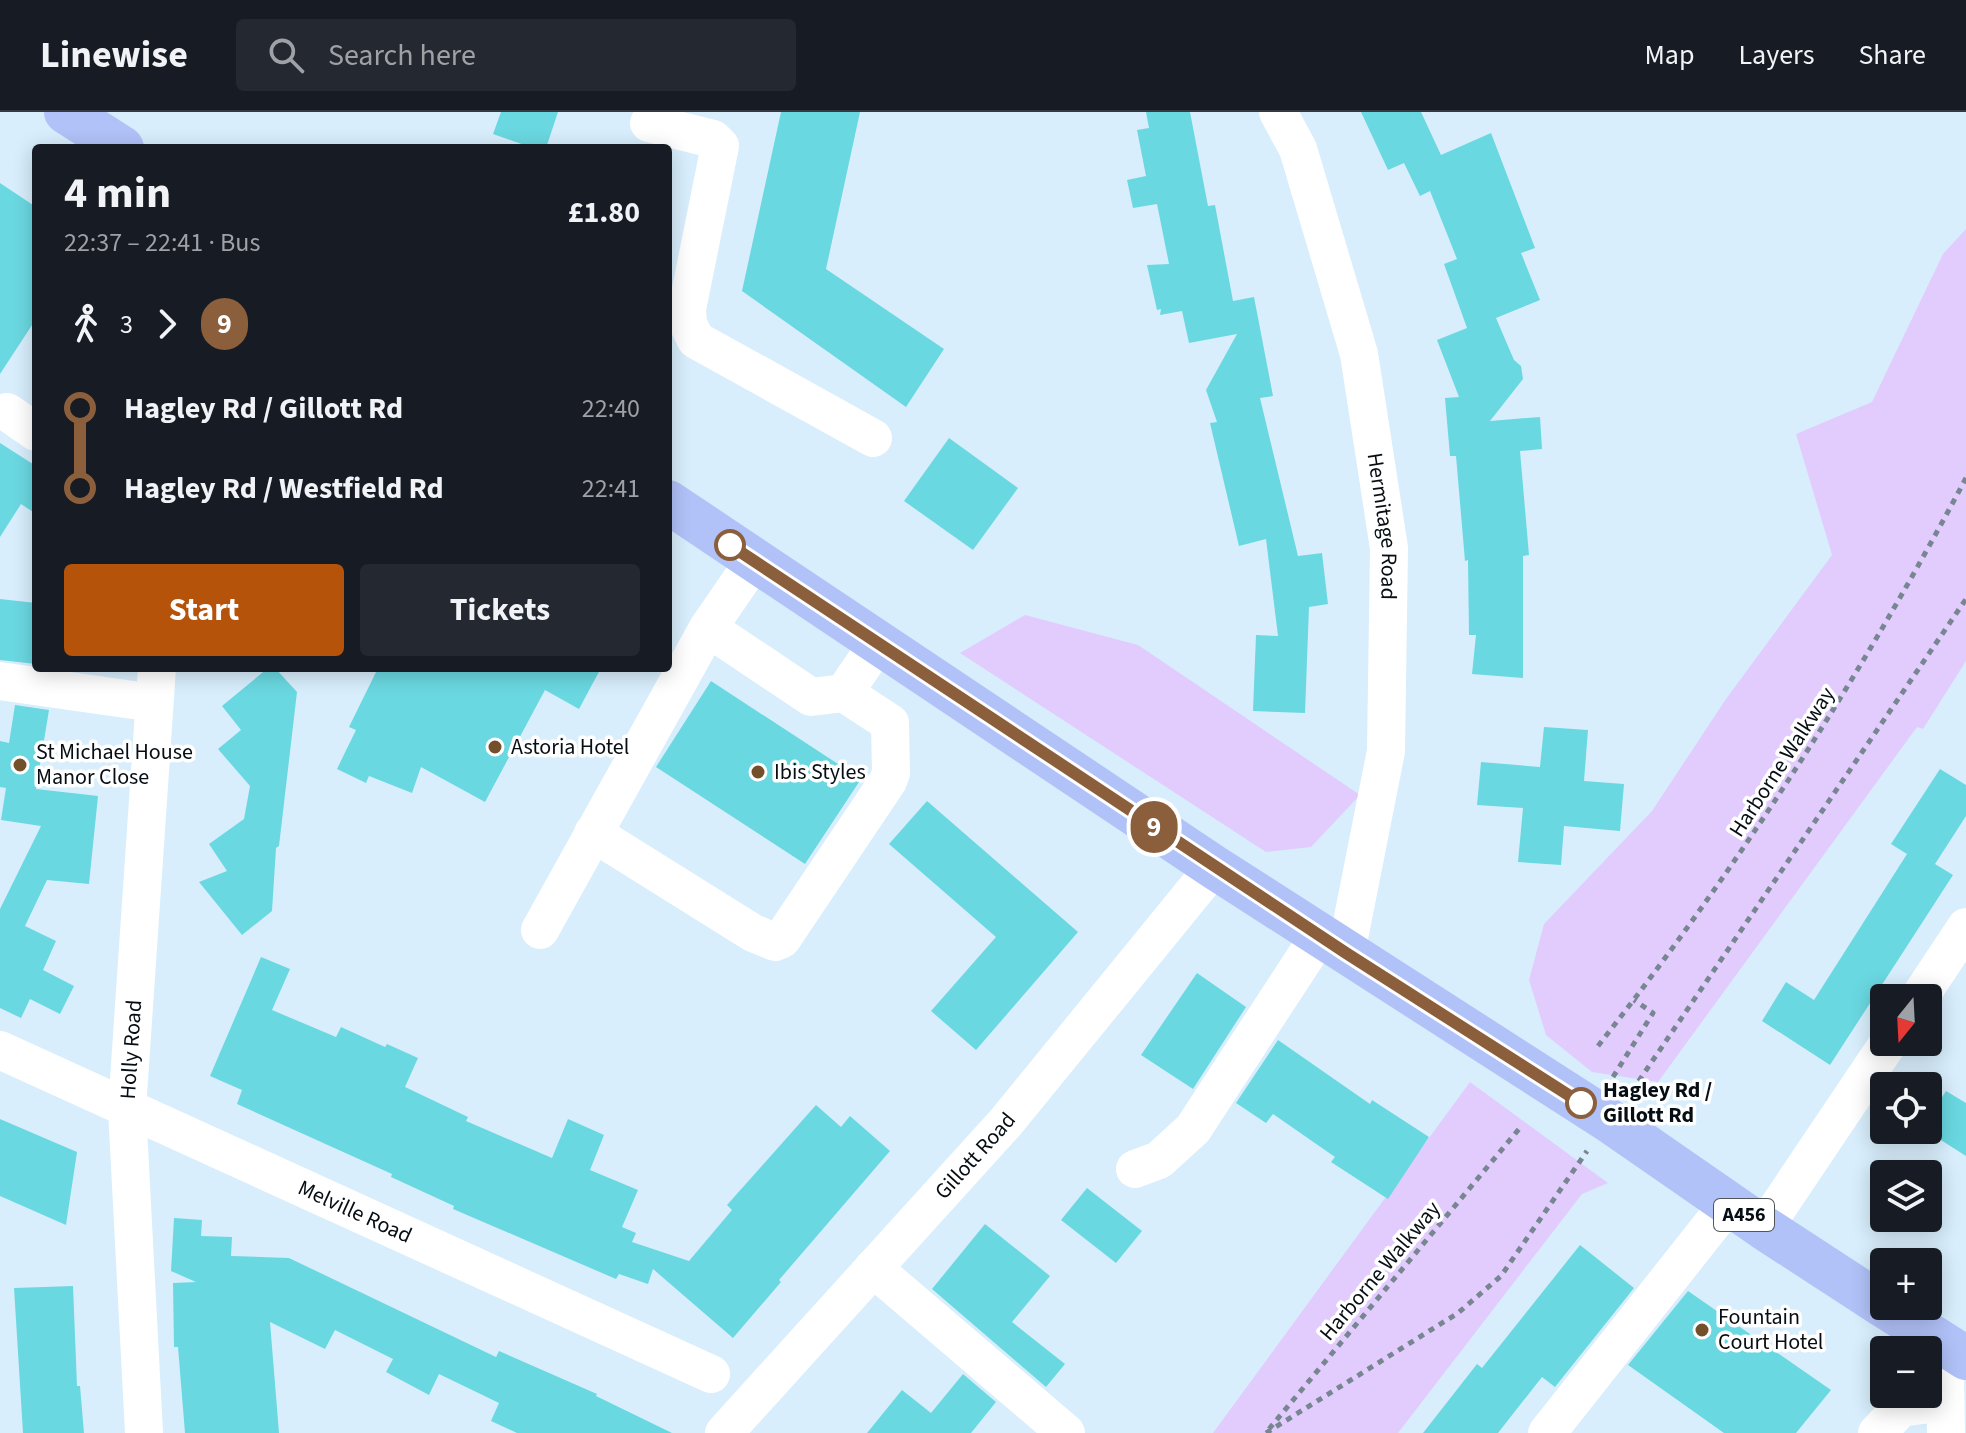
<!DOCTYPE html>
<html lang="en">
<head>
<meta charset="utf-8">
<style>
  :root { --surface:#171b24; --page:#242831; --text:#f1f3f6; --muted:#9ea1a6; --line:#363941; --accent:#b45309 }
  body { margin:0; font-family:"Source Sans 3",sans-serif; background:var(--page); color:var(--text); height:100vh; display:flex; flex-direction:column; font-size:30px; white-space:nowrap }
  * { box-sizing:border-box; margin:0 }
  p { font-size:26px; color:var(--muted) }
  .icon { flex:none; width:44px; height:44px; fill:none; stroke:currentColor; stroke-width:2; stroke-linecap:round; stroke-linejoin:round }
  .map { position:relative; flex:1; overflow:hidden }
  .details { position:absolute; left:32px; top:32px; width:640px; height:528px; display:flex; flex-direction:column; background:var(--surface); border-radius:8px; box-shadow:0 4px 20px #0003 }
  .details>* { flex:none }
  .badge { padding:0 16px; border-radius:26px; font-size:28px; line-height:52px }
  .needle { width:52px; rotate:198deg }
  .fabs { position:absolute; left:1870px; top:872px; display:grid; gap:16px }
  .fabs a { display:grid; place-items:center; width:72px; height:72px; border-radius:8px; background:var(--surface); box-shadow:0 4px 20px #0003; font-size:40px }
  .map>.badge { position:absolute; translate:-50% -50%; box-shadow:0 0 0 4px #fff }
  .legs { display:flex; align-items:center; gap:12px; height:88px; padding:0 32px; font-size:26px }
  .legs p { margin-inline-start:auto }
  .summary { display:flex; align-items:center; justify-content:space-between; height:136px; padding:0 32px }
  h1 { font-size:44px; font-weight:700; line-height:60px }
  .action { display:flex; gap:16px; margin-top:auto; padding:16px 32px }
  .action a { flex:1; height:92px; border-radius:8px; background:var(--accent); color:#fff; font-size:32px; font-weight:700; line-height:92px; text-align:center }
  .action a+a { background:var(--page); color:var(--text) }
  ul { padding:0 32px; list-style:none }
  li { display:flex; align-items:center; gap:28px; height:80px; font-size:30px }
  li i { display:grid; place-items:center; width:12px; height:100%; margin:0 10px; background:currentColor }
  li i::after { content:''; width:20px; height:20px; margin:-10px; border:6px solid; border-radius:50%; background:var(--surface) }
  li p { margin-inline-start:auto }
  li:first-child i { background:linear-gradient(#0000 50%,currentColor 0) }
  li:last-child i { background:linear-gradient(currentColor 50%,#0000 0) }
  header { display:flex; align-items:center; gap:48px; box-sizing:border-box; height:112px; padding:0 40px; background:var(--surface); border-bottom:2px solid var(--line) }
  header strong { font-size:38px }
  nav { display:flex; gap:44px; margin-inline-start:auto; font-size:28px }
  .search { width:560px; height:72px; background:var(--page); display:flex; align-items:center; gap:20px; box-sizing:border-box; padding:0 28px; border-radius:8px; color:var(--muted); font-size:30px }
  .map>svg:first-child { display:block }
  .green { fill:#e1ccfd }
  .building { fill:#6ad8e1 }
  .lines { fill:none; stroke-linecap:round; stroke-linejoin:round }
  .path { stroke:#778691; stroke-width:5; stroke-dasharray:6 6; stroke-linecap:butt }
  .minor { stroke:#fff; stroke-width:38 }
  .highway { stroke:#b1c2f8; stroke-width:44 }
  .line-1-casing { stroke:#fff; stroke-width:18 }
  .line-1 { stroke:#8b5e3c; stroke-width:12 }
  .stop-1-dot { fill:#fff; stroke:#8b5e3c; stroke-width:4 }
  .poi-dot { fill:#735029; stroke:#fff; stroke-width:3 }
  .labels { text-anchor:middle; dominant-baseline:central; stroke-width:7; stroke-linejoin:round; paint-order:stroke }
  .shield { fill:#fff; stroke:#51565a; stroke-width:2 }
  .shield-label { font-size:20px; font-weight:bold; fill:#060e14 }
  .street-label { font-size:22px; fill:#060e14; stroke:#fff }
  .poi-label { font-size:22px; fill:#060e14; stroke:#fff; text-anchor:start }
  .stop-label { font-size:22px; font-weight:bold; fill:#060e14; stroke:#fff; text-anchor:start }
</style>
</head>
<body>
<header>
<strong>Linewise</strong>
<div class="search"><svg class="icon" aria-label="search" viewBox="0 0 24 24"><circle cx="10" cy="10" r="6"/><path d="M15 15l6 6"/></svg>Search here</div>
<nav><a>Map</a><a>Layers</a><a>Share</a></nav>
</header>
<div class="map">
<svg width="1966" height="1321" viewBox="0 0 1966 1321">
  <rect width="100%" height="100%" fill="#d8eefc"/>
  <path class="green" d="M1966,117v432l-43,68 -6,-2 -259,355 -66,-10 -46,-37 -17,-55 15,-56 108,-113 74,-112 106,-144 -36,-121 76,-32 71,-148z
    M1025,503l113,30 222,150 -49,52 -45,5 -306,-199z
    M1470,970l138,101 -26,11 -184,239h-185z"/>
  <path class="building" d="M501,0h57l-12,36h-13l-40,-14z
    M781,0h79l-34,157 118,80 -38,58 -164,-116z
    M1146,0h44l18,94 7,-1 18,96 21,-4 19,99 -13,2 38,158 24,-3 6,51 -19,3 -4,106 -52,-2 3,-76 22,1 -12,-97 -27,7 -29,-123 7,-1 -11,-32 31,-56 -48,9 -7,-32 -22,4 1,-6 -4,1 -10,-45 22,-1 -12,-60 -24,4 -6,-28 19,-4 -9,-46 12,-2z
    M1361,0h60l20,43 50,-22 44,115 -14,5 19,47 -44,18 18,42 7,6 2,13 -33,42 50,-4 2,32 -22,2 9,104 -6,1v122l-51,-4 4,-39h-7l-1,-75 -3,1 -9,-105h-6l-5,-58 14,-1 -22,-57 30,-12 -23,-64 13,-5 -27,-68 -10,5 -16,-33 -16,7z
    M0,71l36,24v112l-36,55z
    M949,326l69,50 -45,62 -69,-49z
    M0,331l36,23v48l-15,-10 -21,33z
    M0,487l36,4v61l-36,-4z
    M268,556h7l22,24 -18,154 -3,2 -4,63 -30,24 -43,-53 28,-11 -18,-27 35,-25 6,-33 -32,-37 23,-19 -19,-24z
    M378,556h223l-22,41 -34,-19 -60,112 -64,-35 -9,26 -43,-17 -3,7 -29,-14 19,-39 -7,-3z
    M711,569l150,98 -56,85 -149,-97z
    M15,593l34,5 -13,79 62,7 -9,88 -42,-4 -22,46 31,15 -13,29 31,16 -14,28 -30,-15 -9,19 -21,-10v-99l41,-83 -40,-6 5,-32 -6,-1v-46l9,2z
    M1544,615l44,3 -4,51 40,3 -4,47 -56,-5 -3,39 -43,-3 5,-54 -46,-3 4,-43 59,5z
    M1940,657l26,16v31l-31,48 18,11 -123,190 -68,-44 24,-39 28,18 93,-146 -16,-10z
    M927,689l151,131 -102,118 -45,-39 65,-74 -107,-93z
    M261,845l29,12 -18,41 64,27 5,-10 44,20 2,-3 31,14 -13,29 63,30 -2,4 86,37 16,-39 36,16 -14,35 48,20 -16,37 14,6 -4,9 57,19 43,-51 -5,-5 89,-100 25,22 9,-11 40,35 -111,129 2,2 -48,56 -80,-69 -5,15 -29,-10 -3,5 -163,-70 1,-3 -63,-29 1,-3 -155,-70 5,-14 -32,-14z
    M1197,861l49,34 -53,82 -52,-34z
    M1278,928l92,64 2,-4 57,37 -41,62 -57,-37 4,-5 -62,-43 -7,9 -30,-20z
    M1946,979l20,12v53l-41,-26h3v-11z
    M0,1007l77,33 -11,73 -66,-29z
    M1087,1076l55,43 -26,32 -55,-43z
    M174,1106l28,2 -1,16 31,1 -1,19 58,2 207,99 3,-6 98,43 -1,2 76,37h-155l-26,-12 8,-18 -60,-29 -10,21 -43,-23 7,-13 -58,-29 -10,19 -55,-27 9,111h-94l-7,-86h-4l-1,-64 23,-1 -25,-11z
    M985,1112l65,52 -38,46 53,42 -19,23 -114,-98z
    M1580,1133l54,43 -79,99 -13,-10 -44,56h-75l54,-69 5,4z
    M73,1174l4,100h3l4,47h-61l-9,-145z
    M1688,1179l143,99 -35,43h-72l-96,-68z
    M963,1262l33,28 -25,31h-104l35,-43 29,23z"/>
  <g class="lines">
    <path class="path" d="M1598,934c140,-178 262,-368 368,-568
      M1613,965l40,-64 -19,-13
      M1632,979l334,-492
      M1269,1317l250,-300
      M1266,1321l192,-120 43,-37 86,-125"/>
    <g class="minor">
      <path id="s1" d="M1278,0l20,37 61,205 30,194 -3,203 -40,202"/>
      <path d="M649,11l64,16 7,7 -33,163 1,15 8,16 177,98"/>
      <path d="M7,300l29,20"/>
      <path d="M0,569l154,22"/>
      <path d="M844,581l34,-50"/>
      <path d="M593,721l160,100 22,9 7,-3 106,-158 3,-8 -1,-50 -46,-30 -33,4 -103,-69"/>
      <path d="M540,818l168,-302 46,-67"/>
      <path d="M1919,886l47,-71"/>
      <path id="s2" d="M0,938l711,324"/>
      <path d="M1135,1057l24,-9 34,-31 126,-193"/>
      <path d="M1764,1116l125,-186"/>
      <path d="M873,1156l193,165"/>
      <path id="s3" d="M144,1321l-17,-324 30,-441"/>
      <path id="s4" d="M724,1321l282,-311 208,-255"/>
      <path d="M1547,1321l181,-229"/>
      <path d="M1877,1321l24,-25 43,-6"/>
      <path d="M1946,1321l-1,-57 5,-27"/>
    </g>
    <path class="highway" d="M66,0l56,36
      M668,390l546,365 394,253 156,108 120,78
      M1884,1194l82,52"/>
  </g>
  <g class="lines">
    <g class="line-1-casing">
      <path id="line-1" d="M730,433l616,408 235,150"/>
    </g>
    <use href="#line-1" class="line-1"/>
  </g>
  <g class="stop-1-dot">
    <circle cx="730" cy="433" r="14"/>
    <circle cx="1581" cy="991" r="14"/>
  </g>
  <g class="poi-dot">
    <circle cx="495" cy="635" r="8"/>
    <circle cx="20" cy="653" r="8"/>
    <circle cx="758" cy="660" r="8"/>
    <circle cx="1702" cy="1218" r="8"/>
  </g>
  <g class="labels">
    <rect class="shield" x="1714" y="1087" width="60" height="32" rx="6"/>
    <g class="shield-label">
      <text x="1744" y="1103">A456</text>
    </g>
    <g class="street-label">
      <text stroke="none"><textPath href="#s1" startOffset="430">Hermitage Road</textPath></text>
      <text transform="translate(1782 650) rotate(-57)">Harborne Walkway</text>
      <text stroke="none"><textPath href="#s3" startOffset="384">Holly Road</textPath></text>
      <text stroke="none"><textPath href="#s4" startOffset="374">Gillott Road</textPath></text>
      <text stroke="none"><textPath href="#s2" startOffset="390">Melville Road</textPath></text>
      <text transform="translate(1380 1159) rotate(-50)">Harborne Walkway</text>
    </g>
    <g class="poi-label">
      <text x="511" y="635">Astoria Hotel</text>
      <text x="36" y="640">St Michael House<tspan x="36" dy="25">Manor Close</tspan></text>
      <text x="774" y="660">Ibis Styles</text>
      <text x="1718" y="1205">Fountain<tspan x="1718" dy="25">Court Hotel</tspan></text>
    </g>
    <g class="stop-label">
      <text x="1603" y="978">Hagley Rd /<tspan x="1603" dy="25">Gillott Rd</tspan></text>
    </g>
  </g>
</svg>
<div class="fabs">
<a><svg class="needle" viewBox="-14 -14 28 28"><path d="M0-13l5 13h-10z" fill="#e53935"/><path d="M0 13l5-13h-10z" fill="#9ea1a6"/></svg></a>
<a><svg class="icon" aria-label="locate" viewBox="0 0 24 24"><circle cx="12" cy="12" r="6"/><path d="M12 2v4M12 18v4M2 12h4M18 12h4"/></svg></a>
<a><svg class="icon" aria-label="layers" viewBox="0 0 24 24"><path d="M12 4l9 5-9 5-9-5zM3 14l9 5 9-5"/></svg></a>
<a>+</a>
<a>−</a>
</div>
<b class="badge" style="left:1154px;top:715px;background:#8b5e3c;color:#fff">9</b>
<section class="details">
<div class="summary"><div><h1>4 min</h1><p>22:37 – 22:41 · Bus</p></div><b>£1.80</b></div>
<div class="legs"><svg class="icon" aria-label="walk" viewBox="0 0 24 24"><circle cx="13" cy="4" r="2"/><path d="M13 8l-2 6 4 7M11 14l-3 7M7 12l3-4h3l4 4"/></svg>3<svg class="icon" aria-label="forward" viewBox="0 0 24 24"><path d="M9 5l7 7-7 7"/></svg><b class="badge" style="background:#8b5e3c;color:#fff">9</b></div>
<ul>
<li><i style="color:#8b5e3c"></i><b>Hagley Rd / Gillott Rd</b><p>22:40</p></li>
<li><i style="color:#8b5e3c"></i><b>Hagley Rd / Westfield Rd</b><p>22:41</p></li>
</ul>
<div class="action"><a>Start</a><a>Tickets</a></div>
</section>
</div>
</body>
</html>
